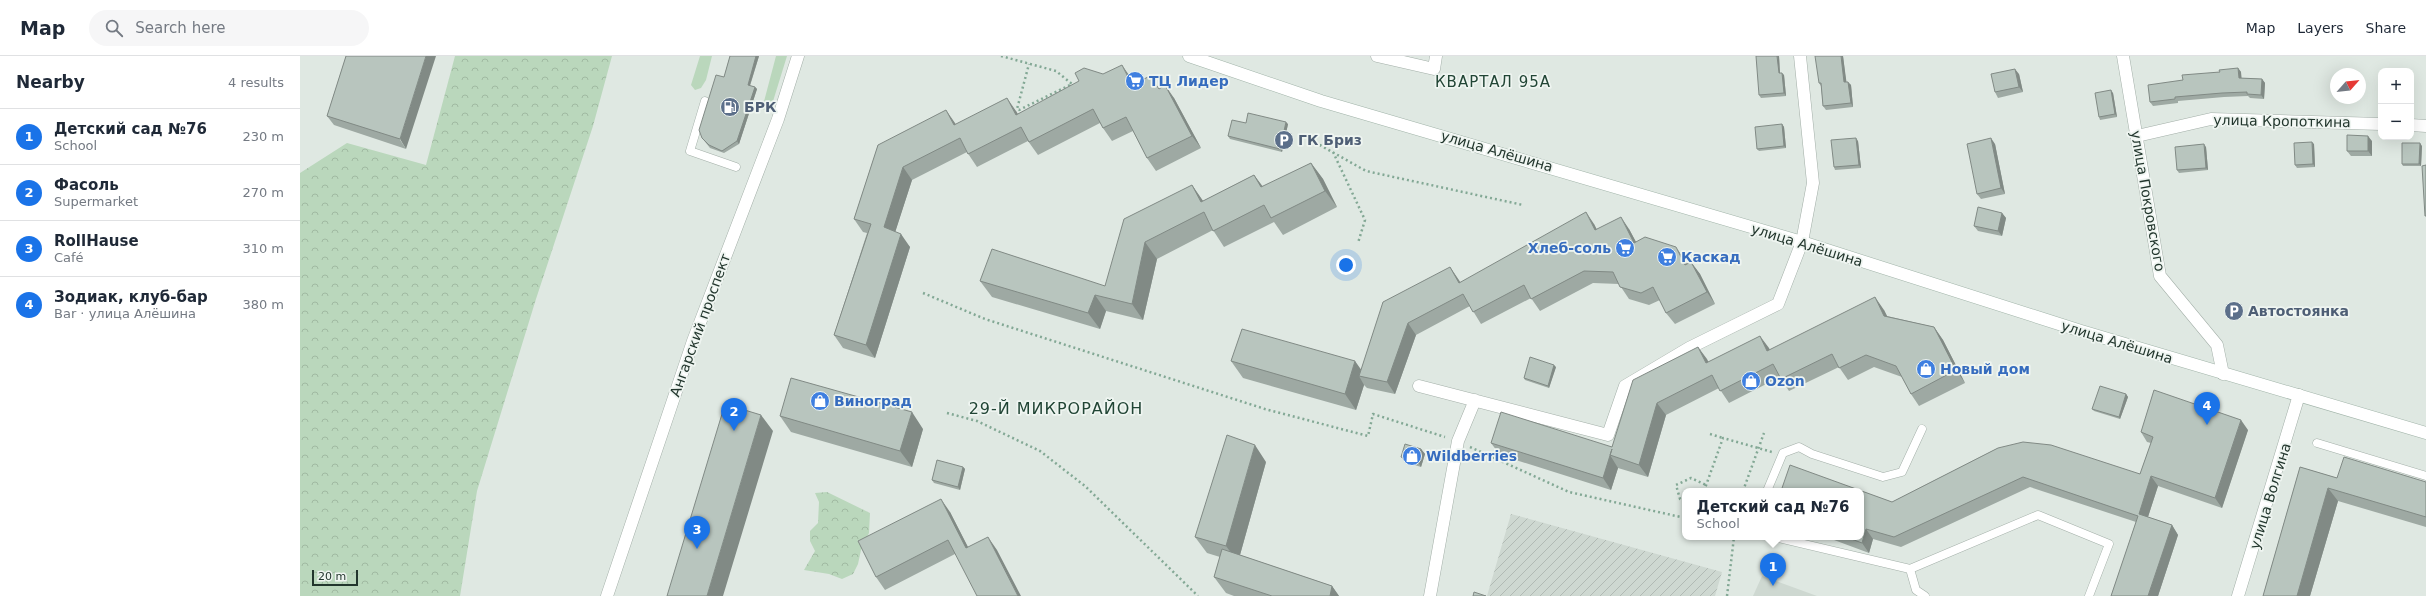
<!DOCTYPE html>
<html lang="en">
<head>
<meta charset="utf-8">
<style>
	body { margin:0; font-family:"DejaVu Sans",sans-serif; background:#f6f6f7; color:#1f2937 }
	.controls { position:absolute; right:12px; top:12px; display:grid; overflow:hidden; border-radius:8px; box-shadow:0 4px 16px #0002 }
	.controls button { width:36px; height:36px; display:grid; place-items:center; padding:0; border:0; border-bottom:1px solid #e0e1e3; background:#fff; color:#1f2937; font:20px sans-serif }
	.compass { position:absolute; left:2030px; top:12px; width:36px; height:36px; border-radius:50%; background:#fff; box-shadow:0 4px 16px #0002; rotate:63deg }
	.scale { position:absolute; left:12px; bottom:10px; width:46px; box-sizing:border-box; padding-left:4px; border:2px solid #22362d; border-top:0; font-size:11px; line-height:14px; white-space:nowrap; color:#22362d; -webkit-text-stroke:3px #eff5f1; paint-order:stroke }
	.you { position:absolute; left:1046px; top:209px; width:14px; height:14px; margin:-10px; border:3px solid #fff; border-radius:50%; background:#1a73e8; box-shadow:0 0 0 6px #1a73e833 }
	.badge { display:grid; place-items:center; width:26px; height:26px; border-radius:50%; background:#1a73e8; color:#fff; font-size:13px; font-weight:700 }
	.pin { position:absolute; translate:-50% -33px; filter:drop-shadow(0 1px 2px #0008) }
	.pin::after { content:''; position:absolute; top:21px; width:14px; height:12px; background:inherit; clip-path:polygon(0 0,100% 0,50% 100%) }
	.popup { position:absolute; left:1382px; top:432px; width:182px; height:52px; box-sizing:border-box; display:grid; place-content:center; border-radius:8px; background:#fff; filter:drop-shadow(0 1px 3px #0005); font-size:13px; white-space:nowrap; color:#747a83 }
	.popup b { font-size:15px; color:#1f2937 }
	.popup::after { content:''; position:absolute; left:50%; top:100%; margin-left:-8px; border:8px solid transparent; border-top-color:#fff }
	.list { margin:0; padding:0; list-style:none }
	h2 { display:flex; justify-content:space-between; align-items:center; height:52px; margin:0; padding:0 16px; font-size:17px }
	h2 small { font-size:13px; font-weight:400; color:#747a83 }
	.list li { display:grid; grid-template-columns:26px 1fr auto; gap:12px; align-items:center; box-sizing:border-box; height:56px; padding:0 16px; border-top:1px solid #e0e1e3 }
	.list b { display:block; font-size:15px; white-space:nowrap }
	.list p { margin:0; font-size:13px; white-space:nowrap; color:#747a83 }
	.list em { font-size:13px; font-style:normal; color:#747a83 }
	.icon { flex:none; width:22px; height:22px; fill:none; stroke:currentColor; stroke-width:2; stroke-linecap:round; stroke-linejoin:round }
	.map { position:relative; flex:none; width:2126px; height:540px; overflow:hidden }
	header { display:flex; align-items:center; gap:24px; box-sizing:border-box; height:56px; padding:0 20px; background:#fff; border-bottom:1px solid #e0e1e3 }
	header strong { font-size:19px }
	nav { display:flex; gap:22px; margin-inline-start:auto; font-size:14px }
	.search { width:280px; height:36px; background:#f6f6f7; display:flex; align-items:center; gap:10px; box-sizing:border-box; padding:0 14px; border-radius:22px; color:#747a83; font-size:15px }
	main { display:flex }
	aside { flex:1; background:#fff }
	.map>svg:first-child { display:block }
	.built { fill:#ced8d1 }
	.industrial { fill:url(#industrial-furrows) }
	.green { fill:#bad7bc }
	.forest { fill:url(#forest-crowns) }
	.lines { fill:none; stroke-linecap:round; stroke-linejoin:round }
	.lane-casing { stroke:#a3afa8; stroke-width:9 }
	.street-casing { stroke:#a3afa8; stroke-width:13 }
	.secondary-casing { stroke:#a0b3a8; stroke-width:13 }
	.path { stroke:#83a895; stroke-width:2.5; stroke-dasharray:2 3; stroke-linecap:butt }
	.lane { stroke:#fff; stroke-width:8 }
	.street { stroke:#fff; stroke-width:12 }
	.secondary { stroke:#fff; stroke-width:12 }
	.wall { fill:#9ea9a3 }
	.shaded-wall { fill:#818a85 }
	.building { fill:#b8c5be; stroke:#818a85 }
	.labels { text-anchor:middle; dominant-baseline:central; stroke-width:3.5; stroke-linejoin:round; paint-order:stroke }
	.shop-label { font-size:14px; font-weight:bold; fill:#366cbe; stroke:#eff5f1; text-anchor:start }
	.service-label { font-size:14px; font-weight:bold; fill:#4e5e75; stroke:#eff5f1; text-anchor:start }
	.street-label { font-size:14px; fill:#22362d; stroke:#eff5f1 }
	.neighbourhood-label { font-size:15px; letter-spacing:1px; fill:#214535; stroke:#eff5f1 }
	.quarter-label { font-size:16px; letter-spacing:1px; fill:#214535; stroke:#eff5f1 }
</style>
</head>
<body>
<header>
<strong>Map</strong>
<div class="search"><svg class="icon" aria-label="search" viewBox="0 0 24 24"><circle cx="10" cy="10" r="6"/><path d="M15 15l6 6"/></svg>Search here</div>
<nav><a>Map</a><a>Layers</a><a>Share</a></nav>
</header>
<main>
<aside>
<h2>Nearby<small>4 results</small></h2>
<ul class="list">
<li><span class="badge">1</span><div><b>Детский сад №76</b><p>School</p></div><em>230 m</em></li>
<li><span class="badge">2</span><div><b>Фасоль</b><p>Supermarket</p></div><em>270 m</em></li>
<li><span class="badge">3</span><div><b>RollHause</b><p>Café</p></div><em>310 m</em></li>
<li><span class="badge">4</span><div><b>Зодиак, клуб-бар</b><p>Bar · улица Алёшина</p></div><em>380 m</em></li>
</ul>
</aside>
<div class="map">
<svg width="2126" height="540" viewBox="0 0 2126 540">
	<defs>
		<pattern id="industrial-furrows" width="10" height="10" patternUnits="userSpaceOnUse"><rect width="10" height="10" fill="#ced8d1"/><path d="M-1 1l2-2M0 10L10 0M9 11l2-2" fill="none" stroke="#b1bab4"/></pattern>
		<pattern id="forest-crowns" width="20" height="18" patternUnits="userSpaceOnUse"><rect width="20" height="18" fill="#bad7bc"/><path d="M2 6a3 3 0 1 1 6 0M12 15a3 3 0 1 1 6 0" fill="none" stroke="#a0b9a2"/></pattern>
	</defs>
	<rect width="100%" height="100%" fill="#dfe8e2"/>
	<path class="built" d="M1462,520L1517,540H1453Z"/>
	<path class="industrial" d="M1211,458L1422,516L1415,540H1187Z"/>
	<path class="green" d="M400,0H412L406,24L401,32L395,34L391,29Z
		M476,0H487L470,55L462,53Z"/>
	<path class="forest" d="M155,0H312L293,70L236,243L177,435L160,540H0V117L47,87L126,109Z
		M527,436L570,457L569,477L561,494L558,508L553,518L542,523L529,518L504,514L515,495L510,485V475L518,467L519,446L515,437Z"/>
	<g class="lines">
		<defs>
			<path id="lane" d="M405,45L390,95L436,111
				M2017,387L2126,420
				M1467,435L1483,397L1499,391L1512,398L1583,421L1602,416L1622,373
				M1478,482L1610,513L1738,459L1809,488L1789,540
				M1610,513L1616,534L1625,540"/>
			<path id="street" d="M1077,0L1134,13L1136,0
				M1823,0L1860,220L1917,289L1923,318
				M2111,69L2126,70
				M1837,80L1911,63L2081,68
				M1119,330L1308,379L1325,330L1389,292L1478,248L1502,186L1513,127L1500,0
				M307,540L393,285L478,63L498,0
				M1130,540L1158,385L1175,344
				M1938,540L1999,339"/>
			<path id="secondary" d="M889,0L1021,45L1502,186L1781,275L2126,377"/>
		</defs>
		<use href="#lane" class="lane-casing"/>
		<use href="#street" class="street-casing"/>
		<use href="#secondary" class="secondary-casing"/>
		<path class="path" d="M701,0L756,15L772,28L719,54L717,53L729,8
			M1011,84L1066,115L1223,149
			M1033,96L1065,164L1058,187
			M623,237L685,263L965,353L1068,380L1073,358L1145,381
			M647,357L677,365L740,395L785,430L898,540
			M1410,378L1423,382
			M1170,391L1269,436L1385,462
			M1404,435L1423,382L1472,396
			M1443,435L1464,377
			M1385,445L1380,443L1376,429L1391,422L1406,429
			M1427,540L1434,481"/>
		<use href="#lane" class="lane"/>
		<use href="#street" class="street"/>
		<use href="#secondary" class="secondary"/>
	</g>
	<path class="wall" d="M46,0L106,93L34,69L27,60Z
		M430,0H459L450,30L455,31L457,33L439,88L424,97L410,92L402,82L424,21Z
		M1479,0L1480,17L1484,19L1486,40L1461,42L1459,39Z
		M1543,0L1546,26H1548L1551,29L1553,51L1526,54L1523,50L1521,30L1519,27Z
		M1938,12L1941,16V22L1962,23L1965,27L1964,43L1950,42L1948,40L1924,41L1878,45V47L1853,50L1850,46L1883,24Z
		M803,18L831,22L834,28L850,20L859,33L874,42L901,92L856,115L847,102L833,75L812,85L803,72L800,67L738,99L728,85L677,111L667,96L612,124L595,176L610,191L575,302L543,292L534,279L567,177L563,176L554,163L578,89L716,55L718,58Z
		M1719,18L1723,36L1698,42L1695,36Z
		M1813,37L1817,61L1800,64L1799,61Z
		M946,67L988,68L982,96L930,83L928,80Z
		M1482,68L1484,71L1486,92L1459,95L1457,93Z
		M1558,85L1561,112L1535,114L1534,111Z
		M2072,85V100H2051L2047,95Z
		M1695,88L1705,138L1681,143L1677,138Z
		M2014,88L2015,111L1997,112L1995,109Z
		M2122,90L2121,110H2103L2102,108Z
		M1906,91L1908,114L1879,117L1877,114Z
		M1011,107L1023,123L1037,151L983,179L974,166L924,191L913,174L857,203L843,264L806,255L800,273L692,241L680,225L805,230L892,129L903,145L954,119L963,131Z
		M1702,157L1706,162L1702,180L1678,175L1674,170Z
		M1294,168L1297,174L1329,173L1336,186L1384,203L1387,208L1391,206L1400,218L1415,248L1375,268L1366,257L1360,244L1349,249L1329,243L1319,228L1293,227L1240,255L1231,242L1181,268L1170,250L1116,279L1095,338L1067,332L1064,329L1056,354L943,322L931,305L1061,313L1150,211L1161,227Z
		M1584,254L1587,260L1634,271L1643,284L1665,327L1619,350L1611,338L1602,321L1574,311L1548,324L1539,311L1489,335L1480,321L1429,347L1419,332L1366,359L1348,421L1318,412L1311,434L1200,399L1191,387L1312,391L1398,291L1408,306L1469,292V294Z
		M1256,311L1249,332L1225,324L1224,322Z
		M1826,338L1828,341L1820,363L1794,355L1792,353Z
		M480,360L623,373L612,411L491,376Z
		M1948,374L1922,452L1858,430L1848,461L1872,469L1878,479L1858,540H1811L1836,466L1730,431L1601,491L1573,483L1569,497L1526,481H1561V435L1592,446L1698,392L1840,418L1851,387L1847,386L1841,376Z
		M1121,393L1125,398L1121,411L1105,406L1101,401Z
		M966,406L940,499L1032,530L1039,540H934L926,537L914,521L920,501L907,497L895,481Z
		M663,411L665,413L660,434L634,427L632,424Z
		M2000,411L2037,422L2126,426V471L2038,445L2010,540H1963Z
		M650,456L668,491L697,494L655,498L585,534L576,521Z"/>
	<path class="shaded-wall" d="M126,0H136L106,93L100,83Z
		M456,0H459L449,32L448,29Z
		M1477,0H1479L1480,19L1479,17Z
		M1541,0H1543L1547,30L1544,26Z
		M822,9L831,22L841,42L832,29Z
		M1938,12L1941,16L1942,26L1939,22Z
		M1715,13L1719,18L1723,36L1719,31Z
		M1482,17L1484,19L1486,40L1484,37Z
		M1962,23L1965,27L1964,43L1961,39Z
		M1548,26L1551,29L1553,51L1551,47Z
		M865,29L874,42L901,92L892,80Z
		M455,31L457,33L439,88L437,85Z
		M1811,34L1813,37L1817,61L1815,58Z
		M707,42L716,55L725,72L716,59Z
		M646,54L655,67L663,81L654,69Z
		M986,66L988,68L982,96L980,93Z
		M1482,68L1484,71L1486,92L1484,90Z
		M2068,80L2072,85V100L2068,95Z
		M1556,82L1558,85L1561,112L1559,109Z
		M1691,82L1695,88L1705,138L1701,132Z
		M2012,86L2014,88L2015,111L2013,108Z
		M2120,87L2122,90L2121,110L2119,108Z
		M1904,88L1906,91L1908,114L1906,112Z
		M1011,107L1023,123L1037,151L1025,135Z
		M603,111L612,124L593,183L584,171Z
		M954,119L966,135L961,131Z
		M892,129L903,145L901,146Z
		M1286,156L1294,168L1303,186L1295,174Z
		M1702,157L1706,162L1702,180L1698,175Z
		M1321,161L1329,173L1343,199L1334,187Z
		M601,178L610,191L575,302L566,289Z
		M845,186L857,203L843,264L832,248Z
		M1376,191L1384,203L1394,221L1385,209Z
		M1391,206L1400,218L1415,248L1407,236Z
		M1150,211L1158,223L1168,239L1159,227Z
		M795,239L806,255L800,273L788,257Z
		M1575,241L1584,254L1593,272L1584,260Z
		M1108,267L1116,279L1095,338L1087,326Z
		M1634,271L1643,284L1665,327L1656,314Z
		M1460,280L1469,292L1476,307L1467,295Z
		M1398,291L1407,303L1415,319L1406,307Z
		M1055,305L1067,322L1059,320L1064,329L1056,354L1045,338Z
		M1254,309L1256,311L1249,332L1248,330Z
		M1826,338L1828,341L1820,363L1819,361Z
		M1357,347L1366,359L1348,421L1339,409Z
		M612,356L623,373L612,411L600,395Z
		M461,359L473,375L423,540H407Z
		M1941,364L1948,374L1922,452L1915,442Z
		M955,389L966,406L938,506L926,490Z
		M1121,393L1125,398L1121,411L1118,406Z
		M1310,399L1318,412L1311,434L1303,422Z
		M663,411L665,413L660,434L658,431Z
		M1851,420L1858,430L1846,467L1839,458Z
		M2028,432L2038,445L2010,540H1997Z
		M641,443L650,456L675,505L666,492Z
		M1872,469L1878,479L1858,540H1848Z
		M1566,473L1573,483L1569,497L1562,487Z
		M688,481L697,494L721,540H718Z
		M1032,530L1039,540H1030Z"/>
	<path class="building" d="M46,0H126L100,83L27,60Z
		M430,0H456L448,29L455,31L437,85L422,95L409,89L402,82L399,74L416,19L424,21Z
		M1456,0H1477L1479,17H1482L1484,37L1459,39Z
		M1515,0H1541L1544,26H1548L1551,47L1523,50L1521,27H1519Z
		M822,9L832,29L850,20L859,33L865,29L892,80L847,102L826,61L803,72L793,53L729,86L721,71L668,98L660,82L603,111L584,171L601,178L566,289L534,279L571,168L554,163L578,89L646,54L654,69L707,42L716,59L779,25L775,17L784,12L803,18Z
		M1938,12L1939,22L1962,23L1961,39L1947,38V36L1922,37L1875,41V43L1850,46L1848,29L1883,24L1882,19L1920,16L1919,14Z
		M1715,13L1719,31L1695,36L1691,18Z
		M2080,22H2081V43Z
		M1811,34L1815,58L1799,61L1795,37Z
		M948,57L986,66L980,93L928,80L932,64L946,67Z
		M1482,68L1484,90L1457,93L1455,71Z
		M2047,79L2068,80V95H2047Z
		M1556,82L1559,109L1534,111L1531,84Z
		M1691,82L1701,132L1677,138L1667,88Z
		M2012,86L2013,108L1995,109L1994,87Z
		M2102,87H2120L2119,108H2102Z
		M1904,88L1906,112L1877,114L1875,91Z
		M1011,107L1025,135L971,162L964,149L913,175L904,156L845,186L832,248L795,239L788,257L680,225L692,193L805,230L824,163L892,129L901,146L954,119L961,131Z
		M2126,109V160H2125L2122,110Z
		M1678,151L1702,157L1698,175L1674,170Z
		M1286,156L1295,174L1321,161L1334,187L1345,181L1376,191L1385,209L1391,206L1407,236L1366,257L1353,231L1341,237L1320,231L1313,216L1284,215L1231,243L1224,229L1173,256L1163,238L1108,267L1087,326L1059,320L1083,246L1150,211L1159,227Z
		M1575,241L1584,260L1634,271L1656,314L1611,338L1596,310L1566,299L1539,312L1532,298L1481,323L1473,308L1420,335L1412,319L1357,347L1339,409L1310,399L1312,393L1303,422L1191,387L1201,356L1312,391L1333,324L1398,291L1406,307L1460,280L1467,295Z
		M942,273L1055,305L1045,338L931,305Z
		M1230,301L1254,309L1248,330L1224,322Z
		M491,322L612,356L600,395L480,360Z
		M1800,330L1826,338L1819,361L1792,353Z
		M1854,334L1941,364L1915,442L1851,420L1839,458L1872,469L1848,540H1811L1838,460L1723,421L1594,481L1566,473L1562,487L1546,481H1561V435H1481L1490,409L1592,446L1698,392L1723,386L1751,389L1840,418L1853,381L1841,376Z
		M425,348L461,359L407,540H367Z
		M927,379L955,389L926,490L895,481Z
		M1105,388L1121,393L1118,406L1101,401Z
		M2044,401L2126,426V461L2028,432L1997,540H1963L2000,411L2037,422Z
		M637,404L663,411L658,431L632,424Z
		M641,443L666,492L688,481L718,540H677L648,484L576,521L558,485Z
		M922,493L1032,530L1030,540H972L914,521Z
		M1174,536L1186,540H1173Z"/>
	<defs>
		<symbol id="supermarket-disc" viewBox="-11 -11 22 22"><circle r="9.5" fill="#3f7fe0" stroke="#eff5f1"/><path d="M-6-5.5h2.5l.6 2H6L4.5 2H-2.5L-4.4-4H-6ZM-1.5 3.2a1.3 1.3 0 1 0 .1 0ZM3 3.2a1.3 1.3 0 1 0 .1 0Z" fill="#fff"/></symbol>
		<symbol id="fuel-disc" viewBox="-11 -11 22 22"><circle r="9.5" fill="#5c6f8a" stroke="#eff5f1"/><path d="M-5.5-6h7V0h2V4h1.3V-2.5L3-4.5l.8-.8L6-3V5H2.5V1h-1V6h-7ZM-4.2-4.7v3.2H.2V-4.7Z" fill="#fff"/></symbol>
		<symbol id="parking-disc" viewBox="-11 -11 22 22"><circle r="9.5" fill="#5c6f8a" stroke="#eff5f1"/><path d="M-3.5-5.5H1a3.5 3.5 0 0 1 0 7H-1V5.5H-3.5ZM-1-3.4V-.6H.8a1.4 1.4 0 0 0 0-2.8Z" fill="#fff"/></symbol>
		<symbol id="shop-disc" viewBox="-11 -11 22 22"><circle r="9.5" fill="#3f7fe0" stroke="#eff5f1"/><path d="M-5-2.5h2.3a2.7 3.5 0 0 1 5.4 0H5L5.5 6h-11ZM-1.5-2.5h3a1.5 2.3 0 0 0-3 0Z" fill="#fff"/></symbol>
	</defs>
	<g fill-rule="evenodd">
		<use href="#supermarket-disc" x="824" y="14" width="22" height="22"/>
		<use href="#fuel-disc" x="419" y="40" width="22" height="22"/>
		<use href="#parking-disc" x="973" y="73" width="22" height="22"/>
		<use href="#supermarket-disc" x="1314" y="181" width="22" height="22"/>
		<use href="#supermarket-disc" x="1356" y="190" width="22" height="22"/>
		<use href="#parking-disc" x="1923" y="244" width="22" height="22"/>
		<use href="#shop-disc" x="1615" y="302" width="22" height="22"/>
		<use href="#shop-disc" x="1440" y="314" width="22" height="22"/>
		<use href="#shop-disc" x="509" y="334" width="22" height="22"/>
		<use href="#shop-disc" x="1101" y="389" width="22" height="22"/>
	</g>
	<g class="labels">
		<g class="shop-label">
			<text x="849" y="25">ТЦ Лидер</text>
			<text x="1311" y="192" text-anchor="end">Хлеб-соль</text>
			<text x="1381" y="201">Каскад</text>
			<text x="1640" y="313">Новый дом</text>
			<text x="1465" y="325">Ozon</text>
			<text x="534" y="345">Виноград</text>
			<text x="1126" y="400">Wildberries</text>
		</g>
		<g class="service-label">
			<text x="444" y="51">БРК</text>
			<text x="998" y="84">ГК Бриз</text>
			<text x="1948" y="255">Автостоянка</text>
		</g>
		<g class="street-label">
			<text transform="translate(1982 65) rotate(1)">улица Кропоткина</text>
			<text transform="translate(1197 95) rotate(16)">улица Алёшина</text>
			<text transform="translate(1848 145) rotate(80)">улица Покровского</text>
			<text transform="translate(1507 189) rotate(17)">улица Алёшина</text>
			<text transform="translate(400 269) rotate(-70)">Ангарский проспект</text>
			<text transform="translate(1817 286) rotate(17)">улица Алёшина</text>
			<text transform="translate(1970 440) rotate(-73)">улица Волгина</text>
		</g>
		<g class="neighbourhood-label">
			<text x="1193" y="26">КВАРТАЛ 95А</text>
		</g>
		<g class="quarter-label">
			<text x="756" y="352">29-Й МИКРОРАЙОН</text>
		</g>
	</g>
</svg>
<div class="controls">
<button>+</button>
<button>−</button>
</div>
<svg class="compass" viewBox="-18 -18 36 36"><path d="M0-13l5 13h-10z" fill="#e53935"/><path d="M0 13l5-13h-10z" fill="#747a83"/></svg>
<div class="scale">20 m</div>
<div class="you"></div>
<div class="pin badge" style="left:1473px;top:530px">1</div>
<div class="popup"><b>Детский сад №76</b>School</div>
<div class="pin badge" style="left:434px;top:375px">2</div>
<div class="pin badge" style="left:397px;top:493px">3</div>
<div class="pin badge" style="left:1907px;top:369px">4</div>
</div>
</main>
</body>
</html>
